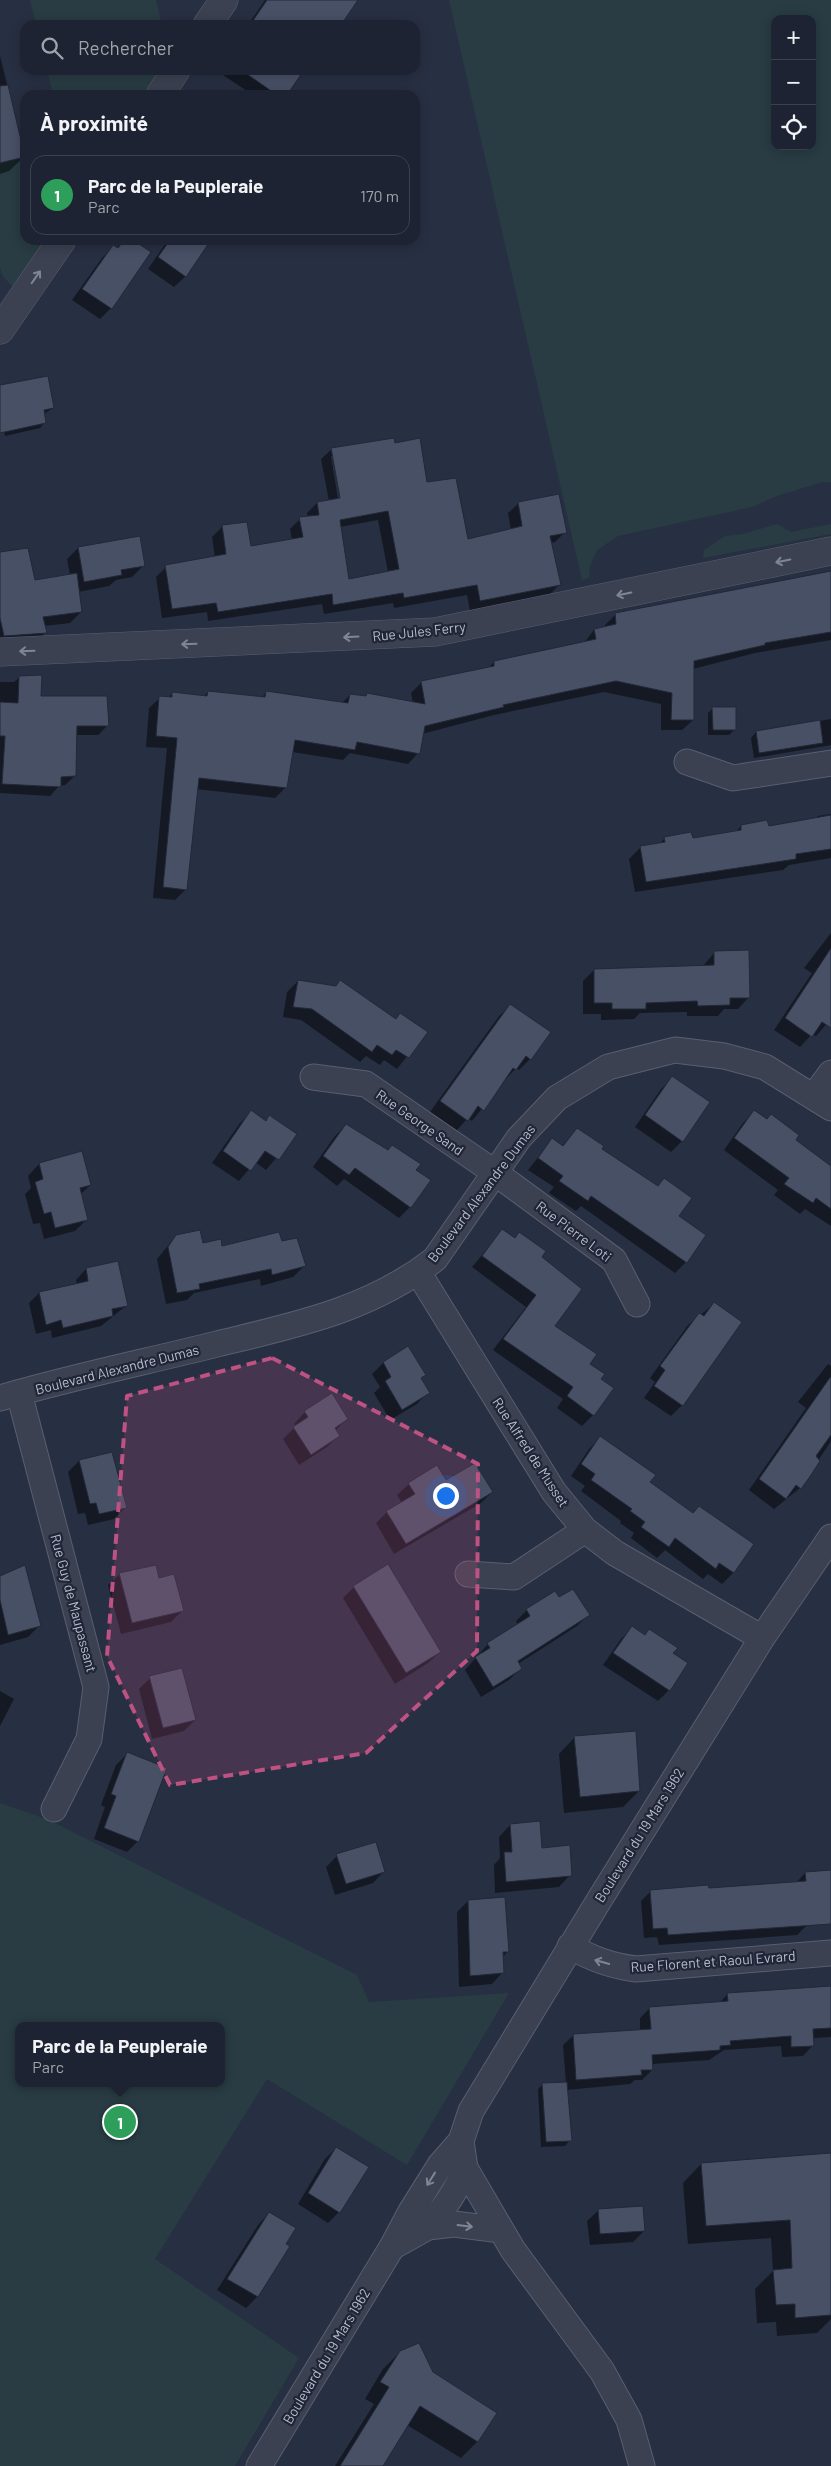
<!DOCTYPE html>
<html lang="fr">
<head>
<meta charset="utf-8">
<style>
	body { margin:0; font-family:Barlow,sans-serif; background:#2a2f3e; color:#f1f3f6 }
	.controls { position:absolute; right:15px; top:15px; display:grid; overflow:hidden; border-radius:10px; box-shadow:0 2px 12px #0003 }
	.controls button { width:45px; height:45px; display:grid; place-items:center; padding:0; border:0; border-bottom:1px solid #3b404d; background:#1d2332; color:#f1f3f6; font:25px sans-serif }
	.you { position:absolute; left:445px; top:1495px; width:18px; height:18px; margin:-12px; border:4px solid #fff; border-radius:50%; background:#1a73e8; box-shadow:0 0 0 8px #1a73e833 }
	.badge { display:grid; place-items:center; width:32px; height:32px; border-radius:50%; background:#91acf7; color:#fff; font-size:16px; font-weight:700 }
	.pin { position:absolute; translate:-50% -50%; border:2px solid #fff; box-shadow:0 1px 5px #0006 }
	.popup { position:absolute; left:15px; top:2022px; width:210px; height:65px; box-sizing:border-box; display:grid; place-content:center; border-radius:10px; background:#1d2332; filter:drop-shadow(0 1px 4px #0005); font-size:16px; white-space:nowrap; color:#a0a4ac }
	.popup b { font-size:19px; color:#f1f3f6 }
	.popup::after { content:''; position:absolute; left:50%; top:100%; margin-left:-10px; border:10px solid transparent; border-top-color:#1d2332 }
	.list { margin:0; padding:0; list-style:none }
	h2 { display:flex; justify-content:space-between; align-items:center; height:65px; margin:0; padding:0 20px; font-size:21px }
	h2 small { font-size:16px; font-weight:400; color:#a0a4ac }
	.list li { display:grid; grid-template-columns:32px 1fr auto; gap:15px; align-items:center; box-sizing:border-box; height:80px; margin:0 10px 10px; padding:0 10px; border:1px solid #3b404d; border-radius:15px }
	.list b { display:block; font-size:19px; white-space:nowrap }
	.list p { margin:0; font-size:16px; white-space:nowrap; color:#a0a4ac }
	.list em { font-size:16px; font-style:normal; color:#a0a4ac }
	.icon { flex:none; width:28px; height:28px; fill:none; stroke:currentColor; stroke-width:2; stroke-linecap:round; stroke-linejoin:round }
	.map { position:relative; flex:none; width:831px; height:2466px; overflow:hidden }
	.search { position:absolute; background:#1d2332; box-shadow:0 2px 12px #0003; left:20px; top:20px; width:400px; height:55px; display:flex; align-items:center; gap:12px; box-sizing:border-box; padding:0 18px; border-radius:15px; color:#a0a4ac; font-size:19px }
	.panel { position:absolute; background:#1d2332; box-shadow:0 2px 12px #0003; left:20px; top:90px; width:400px; height:155px; border-radius:15px }
	.map>svg:first-child { display:block }
	.green { fill:#293c43; fill-rule:evenodd }
	.shadow { fill:#0007; fill-rule:evenodd }
	.building { fill:#485066; stroke:#222839; fill-rule:evenodd }
	.lines { fill:none; stroke-linecap:round; stroke-linejoin:round }
	.minor-casing { stroke:#595f6f; stroke-width:27 }
	.tertiary-casing { stroke:#595f6f; stroke-width:29 }
	.minor { stroke:#3b4151; stroke-width:25 }
	.tertiary { stroke:#3b4151; stroke-width:28 }
	.oneway { stroke:#808594 }
	.marked { fill:#be5282; fill-opacity:0.2; stroke:#be5282; stroke-width:4; stroke-dasharray:10 6; stroke-linejoin:round }
	.labels { text-anchor:middle; dominant-baseline:central; stroke-width:4.5; stroke-linejoin:round; paint-order:stroke }
	.street-label { font-size:14px; fill:#b8bdcb; stroke:#202637 }
</style>
</head>
<body>
<div class="map">
<svg width="831" height="2466" viewBox="0 0 831 2466">
	<rect width="100%" height="100%" fill="#272f42"/>
	<path class="green" d="M30,0H156L162,25H36Z
		M449,0H831V482H822L777,496L752,507L618,536L597,550L590,566L589,578L582,580ZM775,19H812V146H775Z
		M47,70H162L145,95H53Z
		M25,157V240H49L16,291L2,275L0,267V163Z
		M777,524L791,532L831,524V534L703,558L704,550L725,536L743,534Z
		M0,1803L49,1820L357,1975L369,2002L509,1993L407,2165L267,2079L155,2259L299,2358L235,2466H0ZM19,2026H221V2083H19Z"/>
	<path class="shadow" d="M265,0H356L337,25H248Z
		M0,56L25,156L9,171L0,174Z
		M303,70L287,95H244L247,91L217,71Z
		M124,240H131L111,308L100,319L72,300L102,258L113,247L116,249Z
		M168,240H210L186,276L174,287L148,269Z
		M0,389L53,408L44,414L45,422L40,428L5,436L0,407Z
		M394,444L426,483L467,540L511,530L508,513L519,503L565,532L555,542L551,543L559,585L549,595L470,611L467,595L394,608L393,603L324,614L322,604L208,621L207,612L162,618L156,577L166,567L215,558L212,537L222,527L250,547L292,540L290,529L300,519L308,518L307,513L317,503L329,501L321,459L332,449ZM331,456H334L342,504L339,505ZM378,520L388,572L348,580L340,527Z
		M139,538L144,565L132,577L116,580L109,586L78,592L81,612L70,623L44,626L45,633L35,643L0,646V554L34,581L70,576L67,559L78,548Z
		M831,572V640L755,653L693,669V720L682,730H661V704L604,692L494,715L422,734L418,753L408,764L350,753L343,760L292,752L286,787L275,798L196,789L186,889L175,900L153,898L167,748L146,747L149,708L160,698H168L173,693L204,696L208,692L261,698L267,692L342,703L350,695L364,697L367,694L413,703L411,693L422,682L487,669L494,662L584,643L594,630L605,628V625L615,615Z
		M20,677L40,697L108,725L98,735H75V776L65,785L59,786L50,796L0,793V682H14Z
		M713,708L735,729L729,735H708V713Z
		M831,719V745L754,758L751,738L756,732Z
		M831,814V858L789,865L783,870L635,892L629,859L641,847L658,845L665,838L692,840L735,833L741,826L768,828L815,819L818,816Z
		M831,933V1019L816,1036L812,1034L800,1047L774,1030L812,973L804,968Z
		M714,953L749,997L738,1009H724L718,1016H687V1012L640,1013L634,1019L601,1020V1014H583V981L594,970L703,966Z
		M298,981L395,1020L400,1014L426,1032L397,1069L384,1060L380,1065L366,1056L360,1062L301,1020L283,1017L287,992Z
		M511,1005L530,1059L519,1070L516,1068L504,1081L472,1121L468,1118L456,1131L430,1112L499,1016Z
		M672,1078L682,1141L671,1152L635,1127L661,1089Z
		M252,1112L265,1122L270,1117L296,1134L266,1170L255,1162L239,1181L212,1163L240,1123Z
		M754,1112L831,1167V1226L805,1209L800,1214L774,1195L778,1190L724,1150L743,1123Z
		M346,1125L415,1171L410,1207L399,1218L344,1179L337,1186L313,1167L335,1136Z
		M577,1129L601,1149L657,1187L664,1180L677,1217L686,1262L675,1273L581,1206L576,1211L549,1193L554,1187L528,1170L552,1140L561,1147Z
		M39,1164L90,1185L80,1195L86,1220L75,1231L44,1239L40,1223L33,1224L25,1194L31,1188L28,1176Z
		M502,1231L514,1239L519,1234L540,1257L553,1327L588,1364L599,1379L593,1415L582,1426L557,1408L563,1399L493,1350L526,1307L472,1267Z
		M176,1236L202,1244L221,1247L281,1243L304,1266L293,1277L261,1286L260,1279L194,1293L187,1300L166,1304L157,1259Z
		M86,1269L127,1305L101,1326L52,1338L51,1330L36,1334L29,1303L39,1293L77,1284L76,1280Z
		M714,1304L682,1405L671,1416L644,1398L655,1382L650,1378L688,1325Z
		M383,1363L428,1392L417,1404L390,1420L374,1393L380,1387L372,1374Z
		M828,1364L831,1366V1441L800,1488L774,1509L749,1490L806,1408L798,1402Z
		M305,1412L346,1419L335,1431L338,1436L327,1447L299,1465L283,1439L296,1426L294,1424Z
		M600,1438L649,1483L692,1514L699,1507L753,1545L733,1573L722,1584L708,1574L703,1579L665,1550L657,1558L631,1538L634,1533L620,1523L621,1521L581,1491L585,1486L571,1476L589,1449Z
		M79,1461L125,1508L114,1519L88,1525L85,1513L78,1514L68,1472Z
		M446,1482L492,1492L481,1503L394,1554L376,1523L387,1512L402,1503L397,1495L409,1484Z
		M120,1574L158,1579L182,1611L171,1622L121,1634L108,1585Z
		M0,1577L39,1626L28,1637L0,1645Z
		M354,1587L440,1652L428,1663L395,1684L343,1598Z
		M559,1598L588,1615L577,1626L518,1664L521,1668L509,1680L481,1697L465,1670L488,1644L518,1625L516,1621L527,1610Z
		M632,1628L672,1654L669,1690L658,1701L603,1665L621,1639Z
		M150,1678L195,1720L184,1731L152,1739L139,1689Z
		M0,1691L14,1699L0,1726Z
		M575,1737L639,1791L623,1807L564,1813L559,1754Z
		M127,1754L138,1841L127,1852L94,1839L105,1807L101,1805L116,1765Z
		M510,1825L570,1875L559,1887L495,1893L494,1865L500,1858L499,1837Z
		M337,1856L384,1871L373,1883L335,1895L326,1867Z
		M831,1872V1920L807,1925L797,1935L659,1945L657,1937L644,1938L641,1901L651,1891L796,1883L805,1873Z
		M468,1901L508,1951L502,1958L503,1972L492,1984L459,1987L457,1912Z
		M831,1987V2037L813,2038V2045L803,2056L782,2057L781,2046L724,2050L709,2060L652,2064V2070L642,2080H635L630,2084L566,2090L570,2140L565,2146L541,2147L538,2089L543,2084L566,2083L563,2045L574,2035L640,2031V2018L650,2008L719,2003L728,1994Z
		M336,2148L339,2212L328,2223L298,2204L325,2159Z
		M831,2154V2319L817,2333L777,2336L776,2322L757,2323L755,2289L773,2271L771,2238L688,2244L683,2183L701,2164Z
		M599,2210L644,2231L633,2242L590,2245L587,2221Z
		M269,2213L285,2244L288,2247L257,2297L246,2308L217,2290L258,2225Z
		M400,2352L432,2373L477,2442L461,2458L407,2425L382,2466H335L374,2404L365,2399L383,2369Z"/>
	<path class="building" d="M267,0H358L341,25H250Z
		M241,70H304L287,95H277Z
		M8,85L25,157L0,163V86Z
		M124,240H133L151,252L112,309L82,289L113,245L118,248Z
		M170,240H211L186,277L158,257Z
		M48,376L54,408L44,410L46,423L0,433V385Z
		M394,438L395,443L420,438L427,482L456,478L468,539L522,526L518,502L559,494L567,533L550,536L561,585L480,601L477,585L404,598L403,593L333,605L332,594L218,612L216,603L172,609L165,565L226,554L222,525L247,522L251,546L303,537L299,517L319,515L317,502L340,498L331,448ZM388,511L399,569L349,579L340,520Z
		M140,536L145,566L121,570L122,575L84,582L78,547Z
		M28,548L35,580L77,573L82,612L43,617L47,633L4,636L0,618V552Z
		M831,571V632L765,643V645L694,661V720H671L672,693L616,681L503,705L504,707L425,726L420,754L357,742L355,750L295,740L287,788L199,778L187,890L163,887L177,738L156,736L159,696L172,697V692L207,696L208,691L265,697L266,691L348,703L350,694L366,696L367,693L425,704L421,681L494,666V661L596,639L594,629L616,624L615,613Z
		M42,675L41,696H107L109,726H77L76,776L61,777V787L2,784L5,736H0V702L18,703L19,676Z
		M712,707H736V730H713Z
		M820,720L823,743L759,753L756,731Z
		M831,815V849L796,854V859L646,882L640,846L665,842L664,837L691,832L693,838L741,830V825L767,820L769,826Z
		M831,948V1028L822,1022L812,1037L785,1018Z
		M749,950L750,998H730V1005L698,1006L697,1001L646,1003V1009H612V1003H594V969L714,965V951Z
		M298,980L336,986L340,980L396,1019L400,1013L428,1032L409,1058L396,1050L392,1055L377,1045L372,1052L312,1009L293,1007Z
		M510,1004L551,1032L531,1060L526,1056L516,1070L513,1068L484,1111L478,1106L468,1121L440,1101Z
		M672,1076L710,1102L683,1142L645,1115Z
		M251,1110L266,1121L269,1115L297,1134L279,1160L265,1151L251,1171L223,1151Z
		M754,1110L767,1119L771,1114L799,1135L796,1140L831,1166V1209L816,1198L813,1203L784,1184L789,1178L734,1138Z
		M346,1124L388,1150L392,1145L421,1164L416,1170L431,1180L411,1208L355,1168L349,1175L323,1156Z
		M577,1128L604,1146L602,1149L658,1186L664,1178L692,1198L679,1216L706,1235L687,1263L591,1196L588,1201L559,1181L563,1176L538,1158L552,1138L563,1146Z
		M82,1151L91,1185L80,1188L88,1220L55,1228L51,1212L44,1214L35,1182L43,1179L39,1163Z
		M502,1229L515,1238L519,1232L546,1251L542,1257L582,1289L555,1326L597,1354L590,1364L605,1374L601,1379L614,1388L594,1416L567,1396L573,1387L503,1339L536,1295L482,1256Z
		M200,1230L203,1243L221,1239L222,1246L279,1232L282,1241L297,1238L306,1266L272,1275L271,1269L199,1284L200,1289L177,1293L168,1247L176,1235Z
		M118,1261L128,1306L112,1309L113,1316L63,1328L61,1320L46,1325L39,1292L88,1281L86,1268Z
		M714,1302L742,1322L683,1406L654,1386L665,1370L660,1366L679,1340L699,1313L704,1316Z
		M408,1346L426,1375L421,1378L430,1393L402,1410L385,1381L391,1377L383,1362Z
		M831,1376V1435L816,1456L820,1461L811,1475L801,1489L796,1485L786,1499L759,1479Z
		M332,1393L348,1419L335,1428L340,1436L311,1455L293,1427L308,1417L304,1411Z
		M600,1436L656,1475L650,1482L693,1513L699,1506L754,1544L734,1573L719,1563L716,1569L675,1538L669,1547L641,1527L645,1522L630,1511L632,1509L591,1480L595,1474L581,1464Z
		M112,1452L127,1508L99,1514L96,1503L90,1504L79,1460Z
		M475,1463L493,1492L406,1544L386,1511L415,1494L408,1483L437,1465L446,1480Z
		M388,1564L441,1652L406,1673L353,1586Z
		M25,1565L41,1626L8,1635L0,1600V1576Z
		M156,1565L159,1578L174,1574L184,1611L132,1623L119,1573Z
		M573,1589L590,1615L518,1661L522,1669L493,1687L475,1657L490,1648L487,1643L530,1616L526,1609L555,1591L559,1597Z
		M632,1626L645,1635L649,1629L678,1648L673,1653L688,1663L670,1691L613,1653Z
		M182,1668L196,1720L163,1728L149,1676Z
		M636,1731L640,1791L580,1797L574,1736Z
		M127,1752L167,1768L139,1842L104,1828L116,1796L111,1794Z
		M540,1821L542,1848L570,1845L572,1876L506,1882L504,1852H512L510,1824Z
		M376,1842L385,1872L346,1884L336,1854Z
		M831,1870V1924L668,1935L667,1928L653,1929L650,1890L708,1885L709,1888L806,1881L805,1872Z
		M505,1897L509,1952H503L504,1973L470,1976L468,1900Z
		M831,1986V2028L813,2029L814,2046L791,2047V2036L730,2041L731,2045L720,2046V2050L652,2055L653,2070H641L642,2075L576,2080L573,2034L651,2029L649,2007L728,2001L727,1993Z
		M567,2082L572,2141L546,2142L542,2083Z
		M336,2147L369,2167L340,2213L308,2193Z
		M831,2153V2315L795,2318V2304L776,2305L773,2270L792,2268L790,2220L706,2226L701,2163Z
		M643,2206L645,2231L600,2234L598,2209Z
		M269,2212L296,2228L286,2244L290,2246L258,2297L227,2279Z
		M419,2343L433,2372L497,2413L478,2442L420,2406L383,2466H340L389,2387L380,2382L400,2351Z"/>
	<g class="lines">
		<defs>
			<path id="minor" d="M687,762L733,778L831,763
				M313,1077L366,1084L494,1172L614,1260L637,1304
				M814,1096L831,1073
				M418,1272L554,1492L585,1530L615,1553L762,1638
				M19,1393L96,1687L89,1739L54,1809
				M0,1398C72,1377 145,1362 217,1344C295,1325 370,1310 435,1259L519,1138L557,1098L608,1067L675,1050L724,1056L765,1067L831,1108
				M468,1574L514,1577L585,1530
				M570,1946C592,1959 611,1966 636,1969L831,1953
				M461,2141L465,2168L513,2250L602,2371L629,2420L642,2466
				M428,2227C444,2208 457,2191 465,2168
				M392,2247L428,2227L454,2224L501,2230
				M259,2466L392,2247L410,2213L440,2165L461,2141L471,2111L598,1902L762,1638L831,1537"/>
			<path id="tertiary" d="M207,25L224,0
				M160,95L176,70
				M0,330L62,240
				M0,652L435,632L831,551"/>
		</defs>
		<use href="#minor" class="minor-casing"/>
		<use href="#tertiary" class="tertiary-casing"/>
		<use href="#minor" class="minor"/>
		<use href="#tertiary" class="tertiary"/>
	</g>
	<defs><path id="oneway-shaft" d="M-6 0H5M1.5-3L5.5 0L1.5 3" fill="none" stroke-width="1.6" stroke-linecap="round" stroke-linejoin="round" transform="scale(1.25)"/></defs>
	<g class="oneway">
		<use href="#oneway-shaft" transform="translate(36 277) rotate(-55)"/>
		<use href="#oneway-shaft" transform="translate(783 561) rotate(168)"/>
		<use href="#oneway-shaft" transform="translate(624 594) rotate(168)"/>
		<use href="#oneway-shaft" transform="translate(351 637) rotate(177)"/>
		<use href="#oneway-shaft" transform="translate(189 644) rotate(178)"/>
		<use href="#oneway-shaft" transform="translate(27 651) rotate(178)"/>
		<use href="#oneway-shaft" transform="translate(602 1962) rotate(-164)"/>
		<use href="#oneway-shaft" transform="translate(431 2179) rotate(122)"/>
		<use href="#oneway-shaft" transform="translate(465 2226) rotate(7)"/>
	</g>
	<path class="marked" d="M272,1358L478,1464L477,1651L366,1753L170,1785L107,1656L127,1396Z"/>
	<g class="labels">
		<g class="street-label">
			<text transform="translate(419 631) rotate(-6)">Rue Jules Ferry</text>
			<text transform="translate(420 1122) rotate(35)">Rue George Sand</text>
			<text transform="translate(481 1193) rotate(-53)">Boulevard Alexandre Dumas</text>
			<text transform="translate(574 1231) rotate(37)">Rue Pierre Loti</text>
			<text transform="translate(117 1369) rotate(-14)">Boulevard Alexandre Dumas</text>
			<text transform="translate(531 1452) rotate(57)">Rue Alfred de Musset</text>
			<text transform="translate(74 1603) rotate(75)">Rue Guy de Maupassant</text>
			<text transform="translate(639 1835) rotate(-58)">Boulevard du 19 Mars 1962</text>
			<text transform="translate(713 1961) rotate(-4)">Rue Florent et Raoul Evrard</text>
			<text transform="translate(326 2356) rotate(-59)">Boulevard du 19 Mars 1962</text>
		</g>
	</g>
</svg>
<div class="controls">
<button>+</button>
<button>−</button>
<button><svg class="icon" aria-label="locate" viewBox="0 0 24 24"><circle cx="12" cy="12" r="6"/><path d="M12 2v4M12 18v4M2 12h4M18 12h4"/></svg></button>
</div>
<div class="you"></div>
<div class="pin badge" style="left:120px;top:2122px;background:#2e9e5b">1</div>
<div class="popup"><b>Parc de la Peupleraie</b>Parc</div>
<div class="search"><svg class="icon" aria-label="search" viewBox="0 0 24 24"><circle cx="10" cy="10" r="6"/><path d="M15 15l6 6"/></svg>Rechercher</div>
<section class="panel">
<h2>À proximité<small></small></h2>
<ul class="list">
<li><span class="badge" style="background:#2e9e5b">1</span><div><b>Parc de la Peupleraie</b><p>Parc</p></div><em>170 m</em></li>
</ul>
</section>
</div>
</body>
</html>
